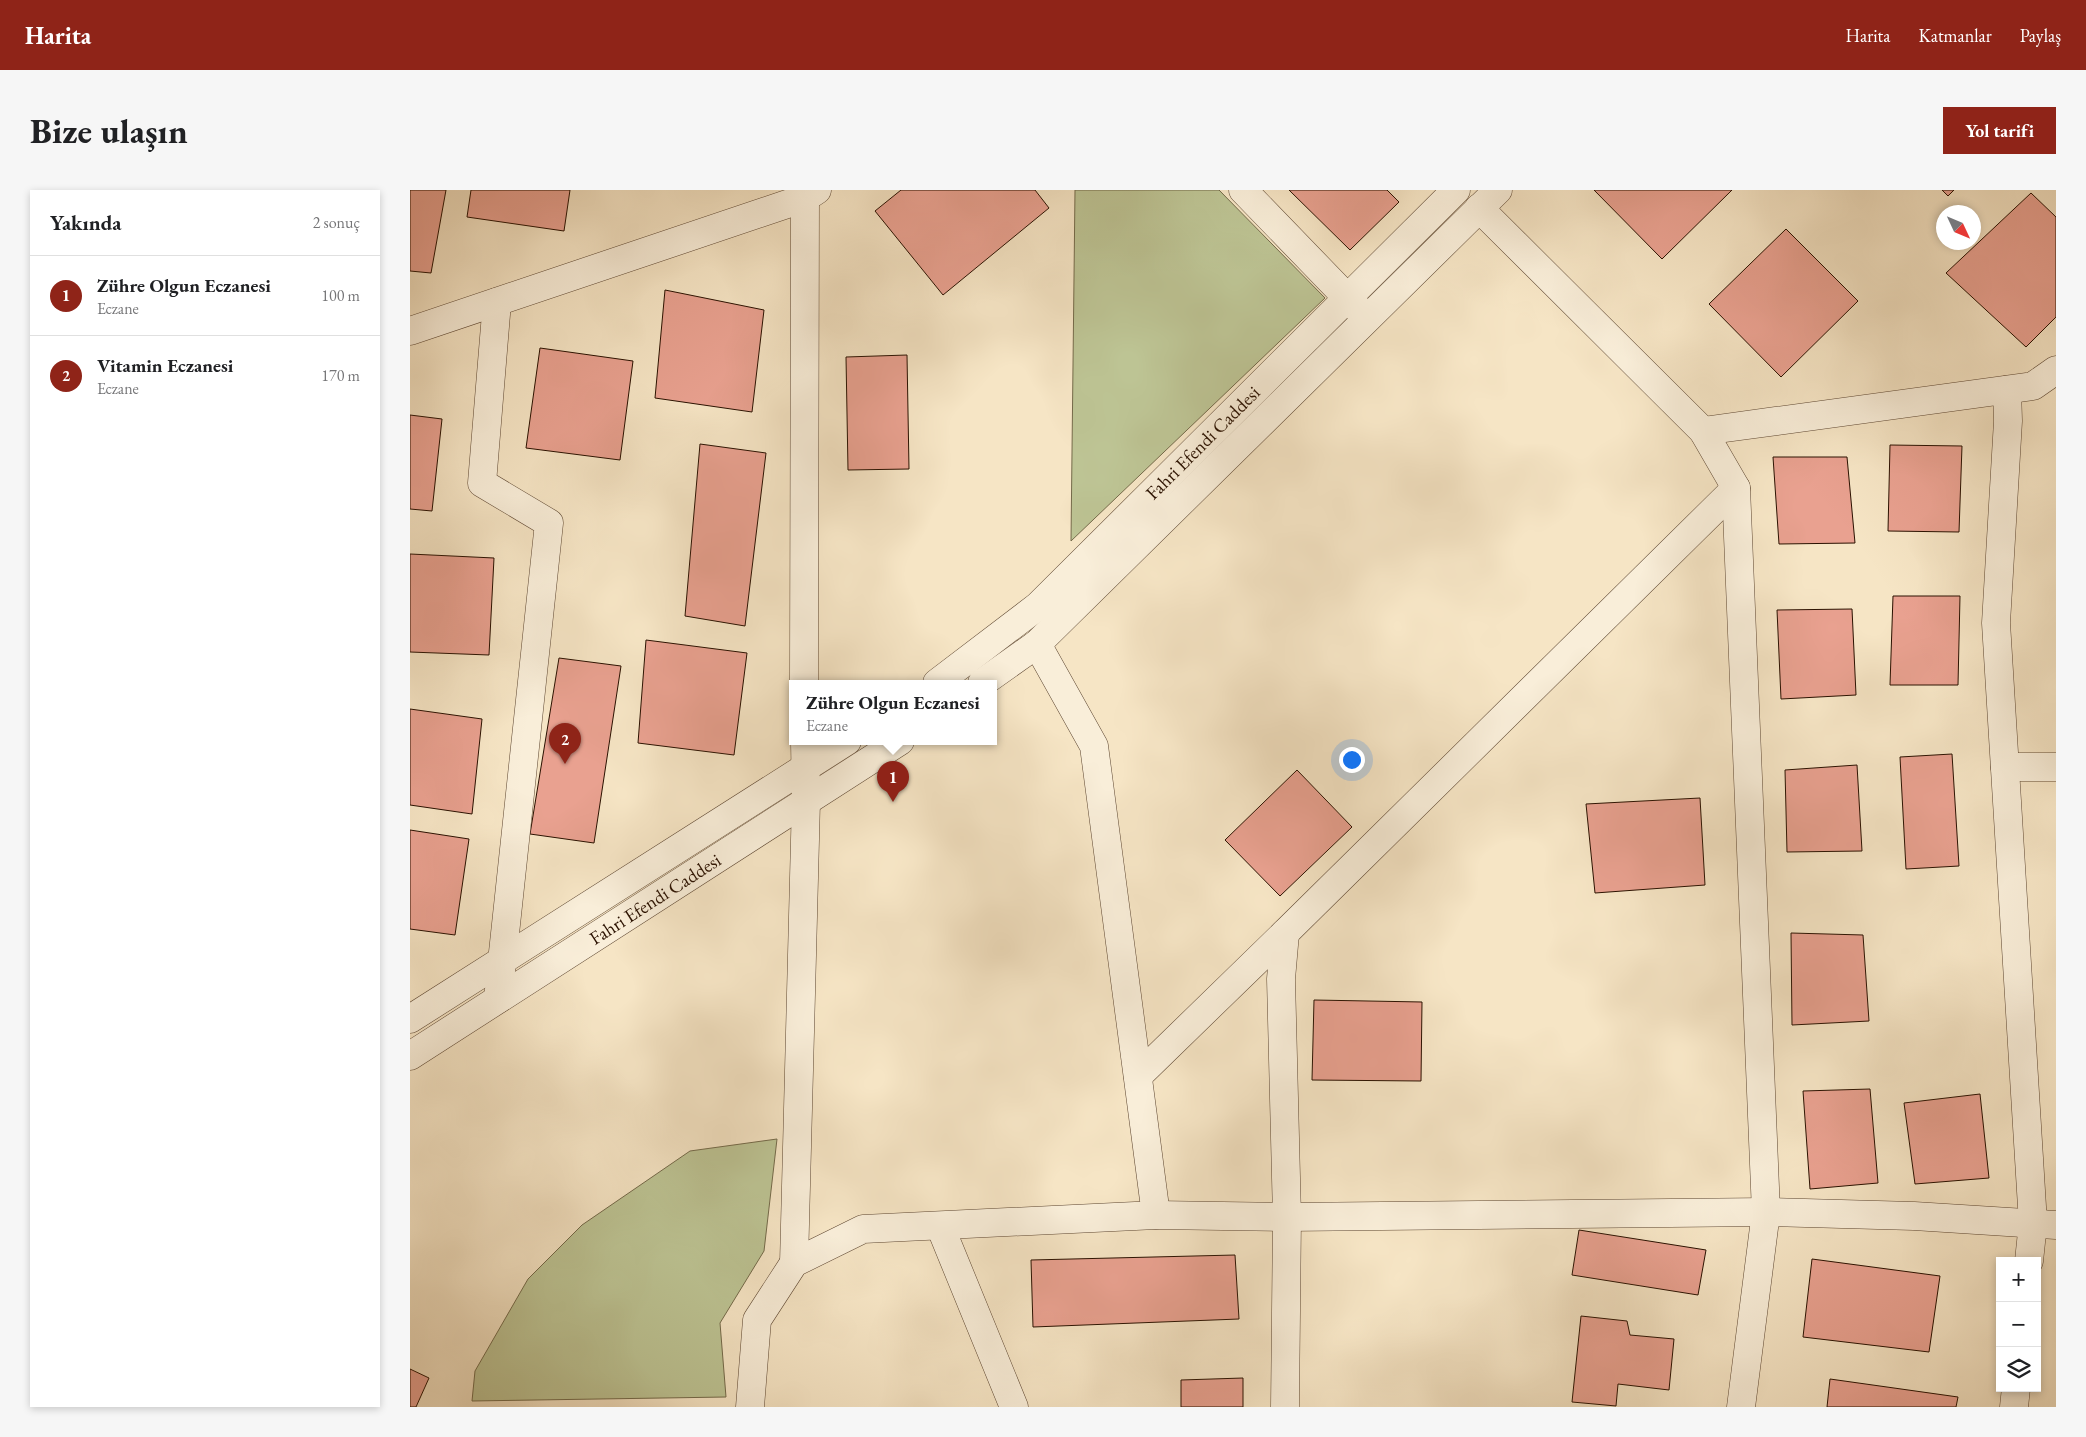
<!DOCTYPE html>
<html lang="tr">
<head>
<meta charset="utf-8">
<style>
	body { margin:0; font-family:"EB Garamond",serif; background:#f6f6f6; color:#202124 }
	.controls { position:absolute; right:15px; bottom:15px; display:grid; overflow:hidden; border-radius:0px; box-shadow:0 2px 8px #0003 }
	.controls button { width:45px; height:45px; display:grid; place-items:center; padding:0; border:0; border-bottom:1px solid #e0e0e0; background:#fff; color:#202124; font:25px sans-serif }
	.compass { position:absolute; left:1526px; top:15px; width:45px; height:45px; border-radius:50%; background:#fff; box-shadow:0 2px 8px #0003; rotate:134deg }
	.you { position:absolute; left:941px; top:569px; width:18px; height:18px; margin:-12px; border:4px solid #fff; border-radius:50%; background:#1a73e8; box-shadow:0 0 0 8px #1a73e833 }
	.badge { display:grid; place-items:center; width:32px; height:32px; border-radius:50%; background:#8f2418; color:#fff; font-size:16px; font-weight:700 }
	.pin { position:absolute; translate:-50% -41px; filter:drop-shadow(0 1px 2px #0008) }
	.pin::after { content:''; position:absolute; top:26px; width:18px; height:15px; background:inherit; clip-path:polygon(0 0,100% 0,50% 100%) }
	.popup { position:absolute; left:379px; top:490px; width:208px; height:65px; box-sizing:border-box; display:grid; place-content:center; border-radius:0px; background:#fff; filter:drop-shadow(0 1px 4px #0005); font-size:16px; white-space:nowrap; color:#757577 }
	.popup b { font-size:19px; color:#202124 }
	.popup::after { content:''; position:absolute; left:50%; top:100%; margin-left:-10px; border:10px solid transparent; border-top-color:#fff }
	.list { margin:0; padding:0; list-style:none }
	h2 { display:flex; justify-content:space-between; align-items:center; height:65px; margin:0; padding:0 20px; font-size:21px }
	h2 small { font-size:16px; font-weight:400; color:#757577 }
	.list li { display:grid; grid-template-columns:32px 1fr auto; gap:15px; align-items:center; box-sizing:border-box; height:80px; padding:0 20px; border-top:1px solid #e0e0e0 }
	.list b { display:block; font-size:19px; white-space:nowrap }
	.list p { margin:0; font-size:16px; white-space:nowrap; color:#757577 }
	.list em { font-size:16px; font-style:normal; color:#757577 }
	.icon { flex:none; width:28px; height:28px; fill:none; stroke:currentColor; stroke-width:2; stroke-linecap:round; stroke-linejoin:round }
	.map { position:relative; flex:none; width:1646px; height:1217px; overflow:hidden; border-radius:0px }
	header { display:flex; align-items:center; gap:30px; box-sizing:border-box; height:70px; padding:0 25px; background:#8f2418; color:#fff }
	header strong { font-size:24px }
	nav { display:flex; gap:28px; margin-inline-start:auto; font-size:18px }
	.intro { display:flex; align-items:center; justify-content:space-between; box-sizing:border-box; height:120px; padding:0 30px }
	h1 { margin:0; font-size:35px }
	.button { padding:12px 22px; border-radius:0px; background:#8f2418; color:#fff; font-size:18px; font-weight:700 }
	main { display:flex; gap:30px; padding:0 30px }
	aside { flex:1; background:#fff; border-radius:0px; box-shadow:0 2px 8px #0003 }
	.map>svg:first-child { display:block }
	.green { fill:#bdc494; stroke:#746a4a }
	.building { fill:#e9a190; stroke:#2a1100 }
	.lines { fill:none; stroke-linecap:round; stroke-linejoin:round }
	.minor-casing { stroke:#5d4631; stroke-width:29 }
	.minor { stroke:#f9eed9; stroke-width:28 }
	.labels { text-anchor:middle; dominant-baseline:central; stroke-width:4.5; stroke-linejoin:round; paint-order:stroke }
	.street-label { font-size:19px; fill:#2a1100; stroke:#f9eed9 }
</style>
</head>
<body>
<header>
<strong>Harita</strong>
<nav><a>Harita</a><a>Katmanlar</a><a>Paylaş</a></nav>
</header>
<div class="intro"><h1>Bize ulaşın</h1><a class="button">Yol tarifi</a></div>
<main>
<aside>
<h2>Yakında<small>2 sonuç</small></h2>
<ul class="list">
<li><span class="badge">1</span><div><b>Zühre Olgun Eczanesi</b><p>Eczane</p></div><em>100 m</em></li>
<li><span class="badge">2</span><div><b>Vitamin Eczanesi</b><p>Eczane</p></div><em>170 m</em></li>
</ul>
</aside>
<div class="map">
<svg width="1646" height="1217" viewBox="0 0 1646 1217">
	<rect width="100%" height="100%" fill="#f6e5c5"/>
	<filter id="stains"><feTurbulence type="fractalNoise" baseFrequency=".004" numOctaves="4"/><feColorMatrix values="0 0 0 0 .2 0 0 0 0 .09 0 0 0 0 .02 0 0 0 .5 -.17"/></filter>
	<radialGradient id="worn" r=".72"><stop offset=".6" stop-color="#630" stop-opacity="0"/><stop offset="1" stop-color="#630" stop-opacity=".3"/></radialGradient>
	<path class="green" d="M665,0H809L915,108L661,351Z
		M367,949L354,1061L310,1133L316,1207L62,1211L65,1181L118,1089L172,1035L280,961Z"/>
	<path class="building" d="M0,0H36L21,83L0,81Z
		M61,0H160L154,41L57,27Z
		M491,0H625L639,18L533,105L465,21Z
		M879,0H977L989,12L940,60Z
		M1184,0H1322L1252,69Z
		M1532,0H1544L1538,6Z
		M1621,3L1646,27V127L1616,157L1536,83Z
		M1376,39L1448,111L1371,187L1299,114Z
		M255,100L354,120L342,222L245,208Z
		M130,158L223,171L210,270L116,258Z
		M497,165L499,279L438,280L436,167Z
		M0,225L32,229L22,321L0,319Z
		M290,254L356,263L335,436L275,426Z
		M1480,255L1552,256L1549,342L1478,341Z
		M1363,267H1437L1445,353L1369,354Z
		M0,364L84,368L79,465L0,462Z
		M1483,406H1550L1548,495H1480Z
		M1442,419L1446,505L1371,509L1367,420Z
		M236,450L337,463L324,565L228,553Z
		M149,468L211,476L184,653L120,644Z
		M0,519L72,529L62,624L0,615Z
		M1542,564L1549,676L1496,679L1490,567Z
		M1447,575L1452,661L1377,662L1375,580Z
		M887,580L942,637L870,706L815,650Z
		M1290,608L1295,695L1185,703L1176,614Z
		M0,640L59,649L45,745L0,739Z
		M1381,743L1453,745L1459,831L1382,835Z
		M904,810L1012,812L1011,891L902,890Z
		M1460,899L1468,993L1400,999L1393,901Z
		M1570,904L1579,988L1505,994L1494,913Z
		M1169,1040L1296,1060L1288,1105L1162,1085Z
		M825,1065L829,1129L623,1137L621,1070Z
		M1402,1069L1530,1086L1519,1162L1393,1147Z
		M1171,1126L1217,1131L1220,1145L1264,1149L1259,1200L1208,1194L1206,1216L1162,1212Z
		M0,1179L19,1188L6,1217H0Z
		M833,1188V1217H771V1190Z
		M1420,1189L1548,1207L1546,1217H1417Z"/>
	<g class="lines">
		<defs>
			<g id="minor">
				<path d="M833,0L950,121"/>
				<path d="M1069,18L1293,241L1326,298L1356,1022L1331,1217"/>
				<path d="M87,112L72,293L139,333L88,809"/>
				<path d="M0,141L395,8L407,0"/>
				<path d="M1597,200L1598,231L1586,433L1623,1033L1619,1071"/>
				<path d="M1293,241L1623,196L1646,180"/>
				<path d="M627,454L684,556L746,1025"/>
				<path d="M394,493L395,0"/>
				<path id="s1" d="M527,493L628,416L1046,0"/>
				<path d="M572,493L627,454L1088,0"/>
				<path d="M1595,577H1646"/>
				<path d="M875,743L871,789L877,1027L875,1217"/>
				<path d="M0,829L437,551"/>
				<path id="s2" d="M0,866L490,551"/>
				<path d="M728,886L875,743L1326,298"/>
				<path d="M530,1036L604,1217"/>
				<path d="M384,1073L396,611L395,551"/>
				<path d="M340,1217L347,1130L384,1073L453,1039L746,1025L877,1027L1356,1022L1504,1026L1646,1035"/>
				<path d="M1604,1217L1606,1198"/>
			</g>
		</defs>
		<use href="#minor" class="minor-casing"/>
		<use href="#minor" class="minor"/>
	</g>
	<g class="labels">
		<g class="street-label">
			<text stroke="none"><textPath href="#s1" startOffset="359">Fahri Efendi Caddesi</textPath></text>
			<text stroke="none"><textPath href="#s2" startOffset="291">Fahri Efendi Caddesi</textPath></text>
		</g>
	</g>
	<rect width="100%" height="100%" filter="url(#stains)"/>
	<rect width="100%" height="100%" fill="url(#worn)"/>
</svg>
<div class="controls">
<button>+</button>
<button>−</button>
<button><svg class="icon" aria-label="layers" viewBox="0 0 24 24"><path d="M12 4l9 5-9 5-9-5zM3 14l9 5 9-5"/></svg></button>
</div>
<svg class="compass" viewBox="-18 -18 36 36"><path d="M0-13l5 13h-10z" fill="#e53935"/><path d="M0 13l5-13h-10z" fill="#757577"/></svg>
<div class="you"></div>
<div class="pin badge" style="left:483px;top:612px">1</div>
<div class="popup"><b>Zühre Olgun Eczanesi</b>Eczane</div>
<div class="pin badge" style="left:155px;top:574px">2</div>
</div>
</main>
</body>
</html>
